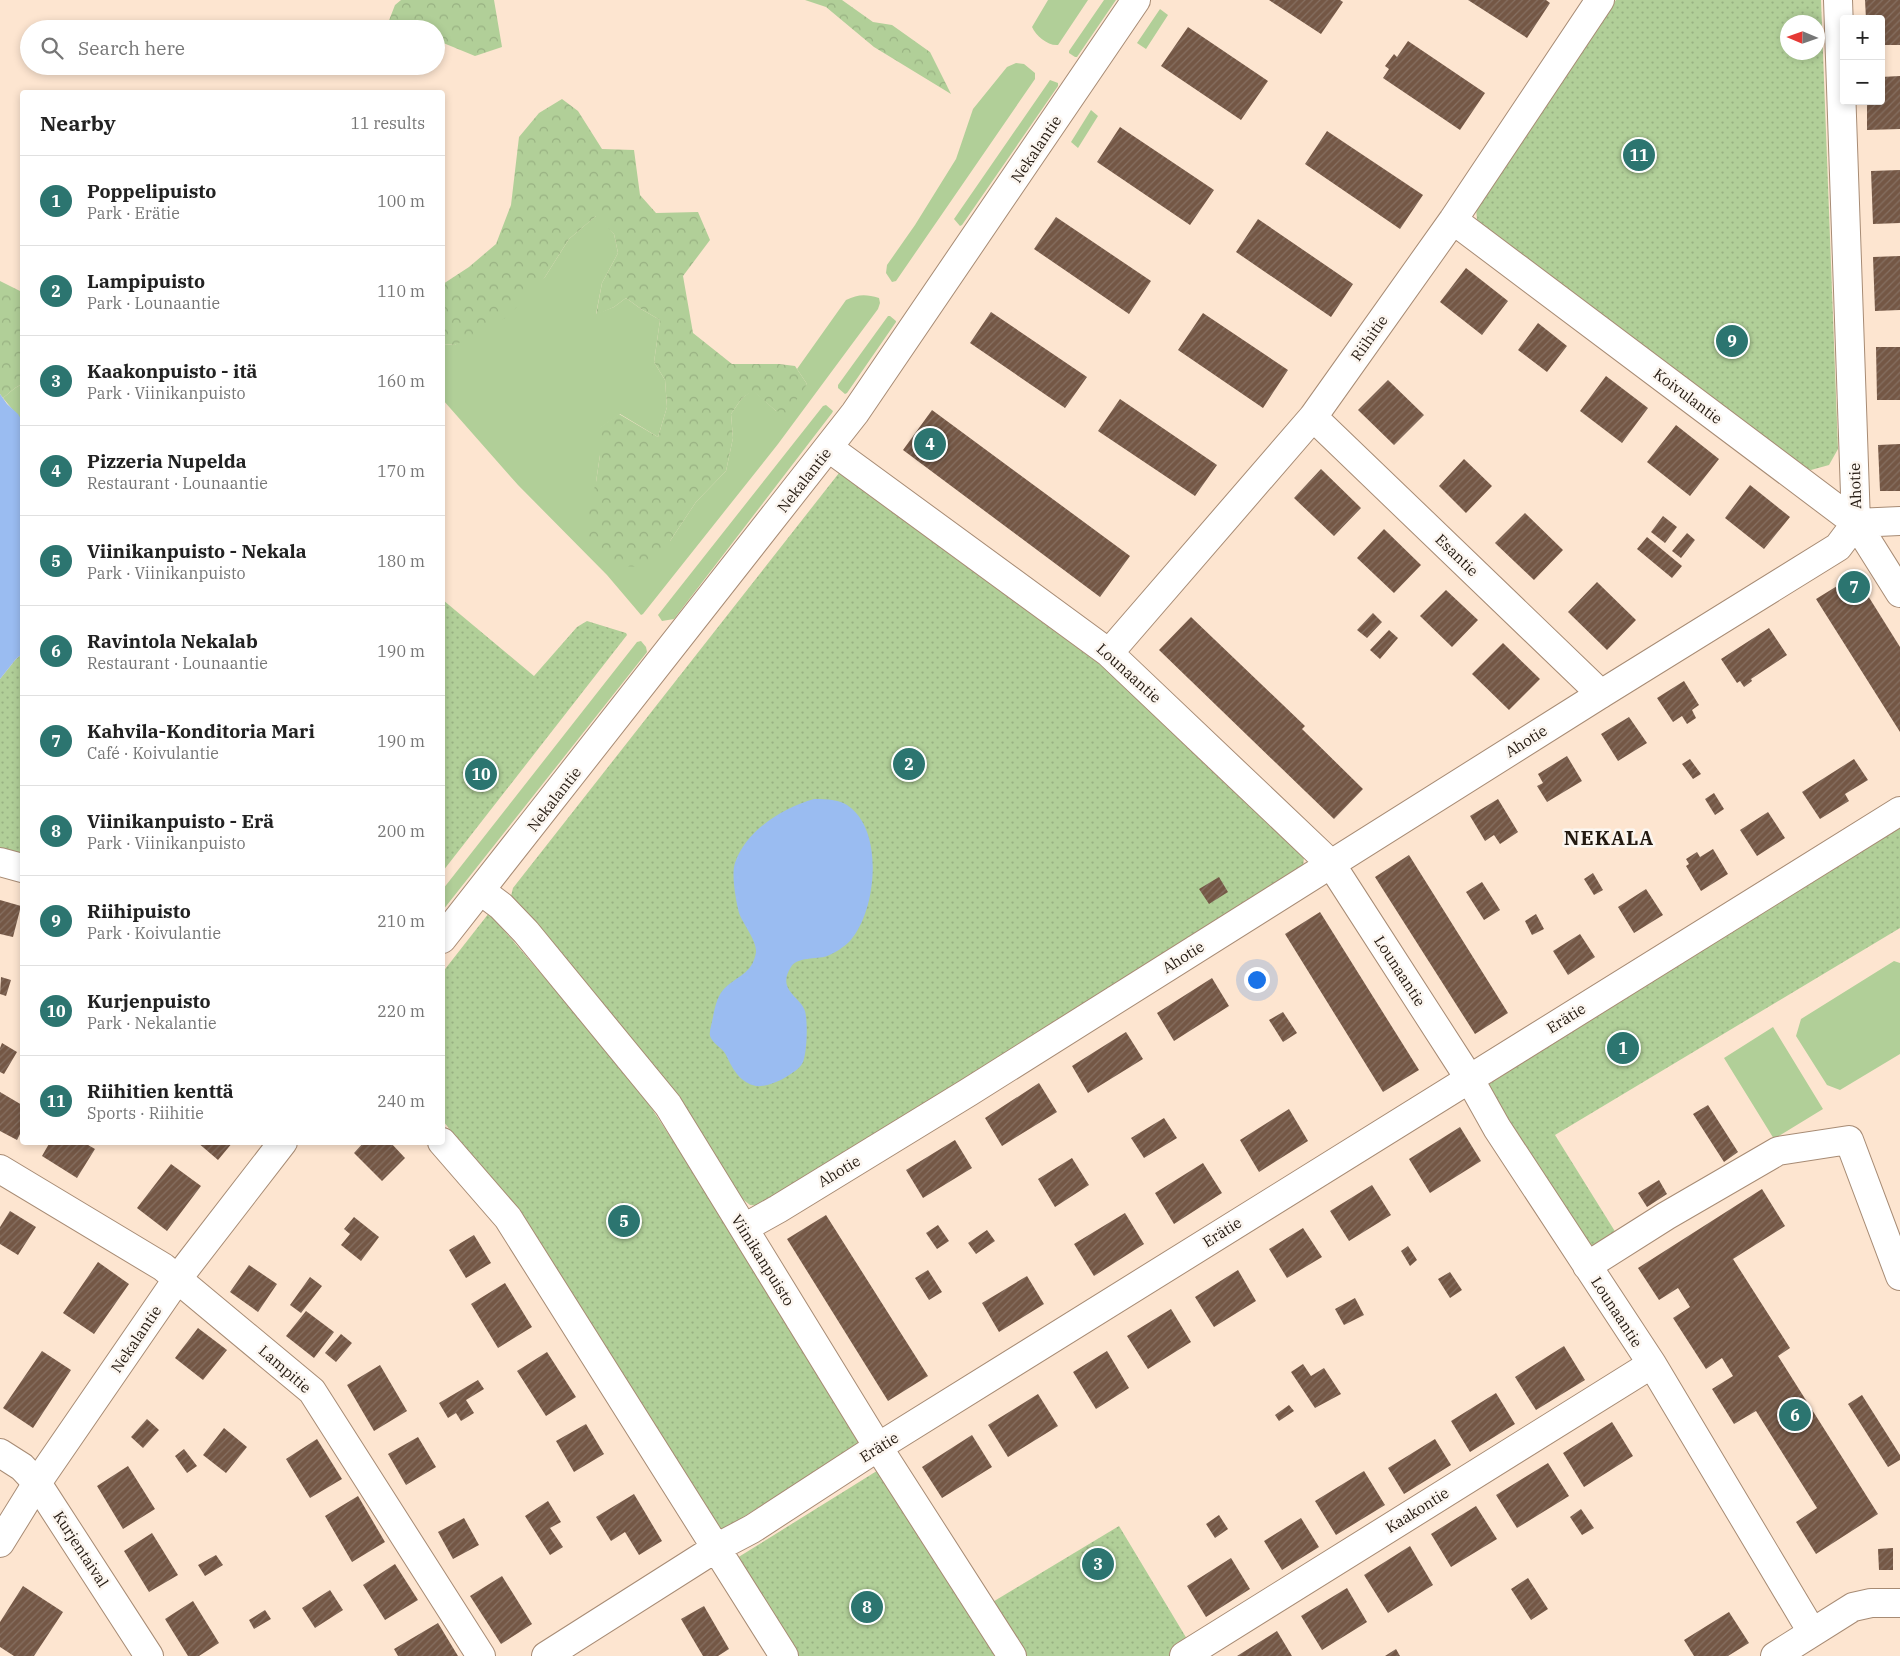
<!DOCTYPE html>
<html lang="en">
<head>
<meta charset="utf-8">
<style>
	body { margin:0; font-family:"IBM Plex Serif",serif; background:#f6f6f6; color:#222 }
	.controls { position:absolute; right:15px; top:15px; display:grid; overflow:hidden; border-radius:5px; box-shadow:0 2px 8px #0003 }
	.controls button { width:45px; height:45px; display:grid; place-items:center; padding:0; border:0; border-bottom:1px solid #e0e0e0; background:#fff; color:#222; font:25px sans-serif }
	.compass { position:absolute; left:1780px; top:15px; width:45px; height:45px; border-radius:50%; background:#fff; box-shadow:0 2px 8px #0003; rotate:272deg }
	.you { position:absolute; left:1256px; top:979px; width:18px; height:18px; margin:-12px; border:4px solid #fff; border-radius:50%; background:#1a73e8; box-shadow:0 0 0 8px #1a73e833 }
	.badge { display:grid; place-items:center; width:32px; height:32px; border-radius:50%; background:#2c7570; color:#fff; font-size:16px; font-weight:700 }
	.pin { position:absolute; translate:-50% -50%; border:2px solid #fff; box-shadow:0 1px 5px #0006 }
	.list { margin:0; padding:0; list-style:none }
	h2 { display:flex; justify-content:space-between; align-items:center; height:65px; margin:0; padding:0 20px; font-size:21px }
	h2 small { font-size:16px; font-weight:400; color:#767676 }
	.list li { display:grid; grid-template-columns:32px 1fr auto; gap:15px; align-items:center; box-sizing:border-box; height:90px; padding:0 20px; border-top:1px solid #e0e0e0 }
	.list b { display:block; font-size:19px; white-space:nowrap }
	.list p { margin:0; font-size:16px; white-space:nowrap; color:#767676 }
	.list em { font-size:16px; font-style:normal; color:#767676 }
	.icon { flex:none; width:28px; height:28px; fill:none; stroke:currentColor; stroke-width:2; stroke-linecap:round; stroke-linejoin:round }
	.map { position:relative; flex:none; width:1900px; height:1656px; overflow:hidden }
	.search { position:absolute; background:#fff; box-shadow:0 2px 8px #0003; left:20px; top:20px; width:425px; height:55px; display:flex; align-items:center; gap:12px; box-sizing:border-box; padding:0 18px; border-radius:28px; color:#767676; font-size:19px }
	.panel { position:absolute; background:#fff; box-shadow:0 2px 8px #0003; left:20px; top:90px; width:425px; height:1055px; border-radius:5px }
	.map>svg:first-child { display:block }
	.grass { fill:#b1cf98 }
	.forest { fill:url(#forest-crowns) }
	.park { fill:url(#park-dots); fill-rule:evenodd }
	.water { fill:#9abcf1 }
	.building { fill:url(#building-hatch) }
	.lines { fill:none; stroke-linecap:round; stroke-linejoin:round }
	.minor-casing { stroke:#a78b74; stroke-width:30 }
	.major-casing { stroke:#a78b74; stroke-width:30 }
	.minor { stroke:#fff; stroke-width:28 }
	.major { stroke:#fff; stroke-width:28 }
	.labels { text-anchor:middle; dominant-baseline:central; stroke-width:5; stroke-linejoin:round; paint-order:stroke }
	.street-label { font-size:15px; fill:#231910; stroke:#fcf6f0 }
	.district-label { font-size:20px; font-weight:bold; letter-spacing:1px; fill:#231910; stroke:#fcf6f0 }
</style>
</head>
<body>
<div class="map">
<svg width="1900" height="1656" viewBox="0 0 1900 1656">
	<defs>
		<pattern id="forest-crowns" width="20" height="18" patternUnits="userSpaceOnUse" patternTransform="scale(1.25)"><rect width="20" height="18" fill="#b1cf98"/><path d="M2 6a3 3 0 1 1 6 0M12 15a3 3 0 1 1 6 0" fill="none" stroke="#98b182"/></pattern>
		<pattern id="park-dots" width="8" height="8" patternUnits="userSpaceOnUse" patternTransform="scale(1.25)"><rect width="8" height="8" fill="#b1cf98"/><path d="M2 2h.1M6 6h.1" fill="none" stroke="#98b182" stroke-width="1.8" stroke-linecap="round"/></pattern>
		<pattern id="building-hatch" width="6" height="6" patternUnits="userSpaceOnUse" patternTransform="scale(1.25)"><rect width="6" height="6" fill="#745745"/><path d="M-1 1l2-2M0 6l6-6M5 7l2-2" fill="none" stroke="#867062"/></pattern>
	</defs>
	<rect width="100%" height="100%" fill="#fde5d0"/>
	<path class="grass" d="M1048,0H1088L1058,45C1048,46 1036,36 1032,27Z
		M1104,0H1116L1077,57H1075L1069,53V51Z
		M1160,9L1168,15L1146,49L1137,43Z
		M1016,63L1024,64L1035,73V79L896,281L892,282L886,273L887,265L915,225L956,159L973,109L1007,67Z
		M1050,80L1058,83V86L962,225L960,226L954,219Z
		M1091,110L1098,116L1078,148L1071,142Z
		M597,215L614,234L618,253L602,283L596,314L614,307L626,298L641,309L660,320L654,362L665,380L667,407L658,437L620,414L600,428V455L596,482L670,541L696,502L726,471L733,438L731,414L742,398L753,390L776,411L807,384L797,369L846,300C858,294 866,294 879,298L880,303L878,309L778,444L643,614L641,615L607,575L518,485L443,400L442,344L455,345L545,277L569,239Z
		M888,316H890L896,321V322L847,393L845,394L838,388V385Z
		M22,384V421L3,398L15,388Z
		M826,405L833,411L832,413L674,619L662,621L658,615L823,406Z
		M641,641L646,647L647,652L443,910V889L637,642Z
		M1894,961L1900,963V1054L1840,1090L1827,1085L1796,1036L1801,1019Z
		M1773,1027L1823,1109L1774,1139L1724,1058Z"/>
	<path class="forest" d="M401,0H494L502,47L475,56L436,40V29H397L388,23L395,5Z
		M805,0H842L873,22L892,25L930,52L951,94L874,47L826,7Z
		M562,99L578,111L602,149L634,150L640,195L656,213L698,212L710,240L683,276L693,333L732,364H779L795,366L807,384L788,413L776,411L753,391L742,398L731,414L733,438L726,471L696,502L670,541L649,567L610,566L589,538V509L596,482L600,455L599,428L619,414L658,437L667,407L665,380L654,362L660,320L641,309L626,298L614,307L596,315L602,283L618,253L614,234L596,216L569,239L545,277L507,317L455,345L443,344V284L469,267L496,244L511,205L519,137L539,113Z
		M0,281L22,292V384L15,388L3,398L0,394Z"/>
	<path class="park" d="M1616,0H1821L1838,449L1829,465L1811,470L1798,466L1486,234L1477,220L1476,208ZM1788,22H1818V52H1788Z
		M839,473L1113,674L1304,855L1303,870L764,1206L750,1205L740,1197L515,904L511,896L513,888Z
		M443,600L534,676L577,627L587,621L626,633L627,635L443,871Z
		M22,654V857L0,852V679L16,659Z
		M1900,827V928L1555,1135L1616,1233L1598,1265L1486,1086L1735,926Z
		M489,913L635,1083L736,1237L862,1441L717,1534L512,1205L443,1121L442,973Z
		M880,1469L997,1656H798L737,1558Z
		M1119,1526L1190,1644L1171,1656H1023L991,1603Z"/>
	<path class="water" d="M0,394L7,404L18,414L22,421V654L16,659L0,679Z
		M814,799C827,799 841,799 851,808C884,835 876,912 850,941C844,947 835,953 827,956C816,960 798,956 791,967C776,990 801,997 805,1011C808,1022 807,1052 803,1062C800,1069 792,1073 786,1077C778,1082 765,1087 756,1086C741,1083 733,1070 727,1057C724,1048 713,1045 710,1036C709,1031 712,1023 713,1017C715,1006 718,993 727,986C740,975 753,972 756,952C757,941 743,924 739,913C736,901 731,874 735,863C746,830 783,808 814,799Z"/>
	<path class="building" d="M1269,0H1340L1343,2L1321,34Z
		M1468,0H1546L1550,3L1527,38Z
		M1865,0H1900V45H1881V19H1866Z
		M1188,27L1268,81L1241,120L1161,66Z
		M1408,41L1485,93L1460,130L1383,78L1389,69L1385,66L1394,54L1397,57Z
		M1900,76V129L1867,130V101H1881V77Z
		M1120,127L1214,190L1190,225L1097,162Z
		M1327,131L1423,195L1400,229L1305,164Z
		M1900,170V223L1873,224L1871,171Z
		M1056,217L1151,281L1129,314L1034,249Z
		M1258,219L1353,284L1331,317L1236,252Z
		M1900,256V310L1875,311L1873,257Z
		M1466,268L1508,301L1482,335L1440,302Z
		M991,312L1087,377L1065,408L970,343Z
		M1203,313L1288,370L1263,408L1178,350Z
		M1538,323L1567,346L1547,372L1518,350Z
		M1876,347H1900V400H1877Z
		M1606,376L1648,408L1622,443L1580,411Z
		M1388,380L1424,415L1394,445L1358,410Z
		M1120,399L1217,465L1195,496L1098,431Z
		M932,410L1130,556L1100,597L903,450Z
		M1676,425L1719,459L1690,496L1647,462Z
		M1900,444V491H1880L1878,445Z
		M1464,459L1492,486L1466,513L1439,486Z
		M1321,469L1361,508L1334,536L1294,498Z
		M1750,485L1790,517L1764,549L1725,518Z
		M1525,513L1563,550L1534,580L1495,543Z
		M1663,516L1677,527L1665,543L1651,532Z
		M1384,529L1421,565L1394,593L1357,558Z
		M1687,533L1695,540L1681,558L1672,551Z
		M1647,537L1682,566L1672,578L1637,549Z
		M1855,575L1900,647V732L1816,599Z
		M1597,582L1636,620L1607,650L1568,612Z
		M1446,590L1478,620L1452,647L1420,616Z
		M1373,613L1382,622L1367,638L1357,630Z
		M1191,617L1305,726L1302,729L1363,789L1334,819L1159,650Z
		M1769,628L1787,655L1751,679L1752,681L1744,687L1740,681L1737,683L1721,659Z
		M1389,630L1398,638L1380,659L1370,650Z
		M1503,643L1540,679L1509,710L1472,674Z
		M1684,681L1699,705L1692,710L1696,718L1687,724L1682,716L1673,722L1657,698Z
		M1629,717L1647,743L1618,761L1601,734Z
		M1567,756L1582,781L1547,802L1537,786L1543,783L1538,774Z
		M1690,759L1701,774L1693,779L1682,764Z
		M1854,759L1868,780L1845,794L1849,801L1820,819L1802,792Z
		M1714,793L1724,809L1715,815L1705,799Z
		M1498,799L1518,832L1500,844L1494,835L1485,841L1470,816Z
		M1768,812L1785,838L1757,856L1740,830Z
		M1713,849L1728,874L1701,891L1686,866L1689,864L1686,859L1697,852L1700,857Z
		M1409,855L1508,1013L1475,1034L1375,877Z
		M1593,873L1603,890L1594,895L1584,879Z
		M1219,877L1228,892L1209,904L1199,889Z
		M1482,882L1500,910L1484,920L1466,892Z
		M1646,889L1663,915L1634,933L1618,907Z
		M0,900L21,906L13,937L0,934Z
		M1320,912L1419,1070L1383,1092L1285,934Z
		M1536,914L1544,929L1532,935L1525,921Z
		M1580,934L1595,957L1568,975L1553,951Z
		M1,977L11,980L6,996L0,994Z
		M1212,978L1229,1006L1174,1041L1157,1013Z
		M1283,1012L1297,1033L1283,1042L1269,1020Z
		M1126,1032L1143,1059L1088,1093L1072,1066Z
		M2,1043L17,1052L4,1074L0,1072V1048Z
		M1039,1083L1057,1112L1002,1146L985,1118Z
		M0,1092L22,1105V1130L17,1140L0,1131Z
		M1708,1105L1738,1152L1724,1162L1693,1114Z
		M1289,1109L1308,1141L1259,1172L1240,1140Z
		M1164,1118L1177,1138L1144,1158L1131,1138Z
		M1460,1127L1481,1161L1430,1193L1409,1159Z
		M955,1140L972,1168L923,1198L906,1170Z
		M50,1142H83L95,1149L77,1178L42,1156Z
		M197,1142H233L218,1160Z
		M364,1142H390L405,1158L382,1181L354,1153Z
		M1072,1158L1089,1185L1055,1207L1038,1179Z
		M1203,1163L1222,1193L1174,1224L1155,1193Z
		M171,1164L201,1186L167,1231L137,1208Z
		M1659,1180L1667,1194L1647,1207L1638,1193Z
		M1372,1185L1391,1215L1349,1241L1330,1211Z
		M1762,1189L1785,1226L1733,1259L1790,1348L1778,1356L1878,1514L1816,1554L1796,1522L1817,1508L1756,1411L1734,1424L1712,1389L1733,1376L1722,1358L1706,1369L1673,1318L1690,1307L1678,1288L1659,1300L1638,1268Z
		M10,1211L36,1227L18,1255L0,1244V1227Z
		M1125,1213L1144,1244L1094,1276L1074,1244Z
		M826,1215L928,1376L888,1401L787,1239Z
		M354,1217L379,1237L361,1261L341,1245L350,1234L344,1229Z
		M938,1225L949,1241L937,1249L926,1233Z
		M1303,1228L1322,1257L1287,1278L1269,1249Z
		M987,1230L995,1241L976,1254L968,1243Z
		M474,1235L491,1263L466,1278L449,1250Z
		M1408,1246L1417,1260L1410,1266L1401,1251Z
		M98,1262L129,1284L94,1334L63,1313Z
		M249,1265L277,1284L258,1312L230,1292Z
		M928,1270L942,1292L929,1300L915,1278Z
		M1238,1270L1256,1301L1214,1327L1195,1297Z
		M1450,1272L1462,1290L1450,1298L1438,1279Z
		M1027,1276L1044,1304L999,1332L982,1303Z
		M310,1277L322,1286L301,1313L290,1305Z
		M505,1283L532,1327L498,1348L471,1304Z
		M1355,1298L1364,1315L1344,1325L1335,1309Z
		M1171,1309L1191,1342L1148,1369L1127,1336Z
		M306,1311L334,1332L314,1358L286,1336Z
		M198,1328L227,1350L203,1380L175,1358Z
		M341,1334L352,1343L336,1362L325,1353Z
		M1564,1346L1585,1380L1536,1410L1515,1377Z
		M42,1351L71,1370L33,1428L3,1408Z
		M1107,1351L1129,1388L1096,1409L1073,1372Z
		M547,1352L576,1397L546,1416L517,1371Z
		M1303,1364L1311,1376L1324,1368L1341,1394L1315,1408L1291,1372Z
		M380,1365L407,1411L374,1431L347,1385Z
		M478,1380L484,1389L466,1400L474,1413L461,1421L456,1413L448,1418L439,1403Z
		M1496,1393L1515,1424L1470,1452L1451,1421Z
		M1038,1394L1058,1426L1008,1457L988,1425Z
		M1862,1395L1900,1455V1460L1888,1467L1848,1404Z
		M1289,1405L1294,1411L1279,1421L1275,1415Z
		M147,1419L159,1430L143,1448L131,1437Z
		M1612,1422L1633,1456L1584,1487L1563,1453Z
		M586,1424L604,1454L574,1472L556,1441Z
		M224,1428L247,1447L226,1473L203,1455Z
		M972,1435L992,1467L942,1498L922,1467Z
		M418,1437L436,1467L406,1485L388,1454Z
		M317,1439L342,1479L310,1498L286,1459Z
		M1435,1439L1451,1465L1404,1494L1388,1468Z
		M184,1449L197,1466L187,1473L175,1456Z
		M1548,1463L1569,1496L1517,1528L1496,1495Z
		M128,1466L155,1509L123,1529L97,1486Z
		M1364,1471L1385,1505L1336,1535L1315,1501Z
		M634,1494L662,1541L639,1555L625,1532L611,1541L596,1517Z
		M358,1496L385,1542L352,1562L325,1516Z
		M548,1501L561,1522L550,1528L563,1547L550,1555L525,1516Z
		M1476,1506L1497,1539L1451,1567L1431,1534Z
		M1581,1509L1594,1528L1582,1535L1570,1517Z
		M1219,1515L1228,1529L1215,1538L1206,1524Z
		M464,1518L479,1545L453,1559L438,1532Z
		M1301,1518L1319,1547L1282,1570L1264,1541Z
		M152,1533L178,1575L149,1592L124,1551Z
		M1410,1546L1433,1585L1388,1613L1364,1575Z
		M1893,1548V1570H1879L1878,1549Z
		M216,1555L223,1565L205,1576L198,1565Z
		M1231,1558L1250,1589L1206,1617L1187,1586Z
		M395,1564L418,1600L385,1620L363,1585Z
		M502,1576L532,1624L501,1644L470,1596Z
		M1528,1578L1548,1609L1531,1620L1511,1589Z
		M23,1586L63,1612L34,1656H14L0,1647V1622Z
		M1347,1588L1367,1622L1322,1650L1301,1616Z
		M330,1590L343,1610L315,1628L302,1608Z
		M193,1601L219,1643L199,1656H188L165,1619Z
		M704,1606L729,1649L718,1656H703L681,1619Z
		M265,1610L271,1619L254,1629L249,1620Z
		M1729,1612L1749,1643L1728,1656H1694L1684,1640Z
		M438,1623L458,1656H398L394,1649Z
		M1277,1631L1292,1656H1237Z
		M1396,1649L1400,1656H1385Z"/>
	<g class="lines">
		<defs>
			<path id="minor" d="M1453,220L1856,523L1900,593
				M1313,417L1601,694
				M829,448L1109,653L1331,864L1469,1078L1497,1128L1652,1364L1812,1632
				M1856,523L1900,521
				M1109,653L1313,417L1453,220L1600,0
				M0,862L22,868
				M481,891L501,906L526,932L668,1105L878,1447L1012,1656
				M442,1142L508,1218L784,1656
				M0,1169L163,1267L312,1391L481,1656
				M744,1228L778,1209L969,1092L1601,694L1838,547L1856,523L1838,0
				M1587,1266L1666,1216L1778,1151L1849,1140L1900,1276
				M0,1453L22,1467L37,1483L149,1656
				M546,1656L716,1548L752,1529L878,1447L1900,811
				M1184,1656L1652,1364
				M1775,1656L1853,1607L1871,1603H1900"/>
			<path id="major" d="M442,939L855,413L1136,0
				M0,1543L37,1483L178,1278L283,1142"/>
		</defs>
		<use href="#minor" class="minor-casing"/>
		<use href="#major" class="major-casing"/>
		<use href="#minor" class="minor"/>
		<use href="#major" class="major"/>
	</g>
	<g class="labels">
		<g class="street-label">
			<text transform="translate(1036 149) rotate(-56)">Nekalantie</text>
			<text transform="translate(1369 338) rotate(-55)">Riihitie</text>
			<text transform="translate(1688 396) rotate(37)">Koivulantie</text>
			<text transform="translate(804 480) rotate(-52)">Nekalantie</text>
			<text transform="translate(1855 486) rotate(-92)">Ahotie</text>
			<text transform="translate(1457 555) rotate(44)">Esantie</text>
			<text transform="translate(1129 673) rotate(42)">Lounaantie</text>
			<text transform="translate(1526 741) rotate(-32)">Ahotie</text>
			<text transform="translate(554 799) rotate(-52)">Nekalantie</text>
			<text transform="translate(1183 957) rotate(-32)">Ahotie</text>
			<text transform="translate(1400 971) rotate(57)">Lounaantie</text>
			<text transform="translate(1566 1018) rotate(-32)">Erätie</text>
			<text transform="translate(839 1171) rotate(-31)">Ahotie</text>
			<text transform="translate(1222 1232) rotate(-32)">Erätie</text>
			<text transform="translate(763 1260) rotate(58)">Viinikanpuisto</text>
			<text transform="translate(1617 1312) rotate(57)">Lounaantie</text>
			<text transform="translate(136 1339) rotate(-56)">Nekalantie</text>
			<text transform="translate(285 1369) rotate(41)">Lampitie</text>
			<text transform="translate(879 1447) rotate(-32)">Erätie</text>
			<text transform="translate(1417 1510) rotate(-32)">Kaakontie</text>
			<text transform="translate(81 1549) rotate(57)">Kurjentaival</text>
		</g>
		<g class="district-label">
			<text x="1609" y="837">NEKALA</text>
		</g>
	</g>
</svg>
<div class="controls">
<button>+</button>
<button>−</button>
</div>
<svg class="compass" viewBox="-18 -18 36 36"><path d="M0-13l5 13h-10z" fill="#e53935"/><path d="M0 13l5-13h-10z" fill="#767676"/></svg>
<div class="you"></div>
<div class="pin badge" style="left:1623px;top:1048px">1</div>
<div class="pin badge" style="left:909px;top:764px">2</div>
<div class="pin badge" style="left:1098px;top:1564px">3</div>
<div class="pin badge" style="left:930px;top:444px">4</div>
<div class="pin badge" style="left:624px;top:1221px">5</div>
<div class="pin badge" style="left:1795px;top:1415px">6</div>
<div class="pin badge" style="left:1854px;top:587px">7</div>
<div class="pin badge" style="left:867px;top:1607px">8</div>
<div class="pin badge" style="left:1732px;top:341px">9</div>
<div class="pin badge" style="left:481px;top:774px">10</div>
<div class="pin badge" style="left:1639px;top:155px">11</div>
<div class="search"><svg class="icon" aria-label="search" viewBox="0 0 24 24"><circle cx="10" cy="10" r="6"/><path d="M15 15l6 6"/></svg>Search here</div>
<section class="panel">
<h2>Nearby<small>11 results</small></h2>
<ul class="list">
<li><span class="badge">1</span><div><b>Poppelipuisto</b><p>Park · Erätie</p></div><em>100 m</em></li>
<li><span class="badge">2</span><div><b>Lampipuisto</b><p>Park · Lounaantie</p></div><em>110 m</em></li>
<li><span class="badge">3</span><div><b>Kaakonpuisto - itä</b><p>Park · Viinikanpuisto</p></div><em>160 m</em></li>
<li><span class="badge">4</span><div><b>Pizzeria Nupelda</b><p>Restaurant · Lounaantie</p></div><em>170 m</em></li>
<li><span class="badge">5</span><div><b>Viinikanpuisto - Nekala</b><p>Park · Viinikanpuisto</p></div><em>180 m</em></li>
<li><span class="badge">6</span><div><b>Ravintola Nekalab</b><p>Restaurant · Lounaantie</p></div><em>190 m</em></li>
<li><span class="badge">7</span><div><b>Kahvila-Konditoria Mari</b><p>Café · Koivulantie</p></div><em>190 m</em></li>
<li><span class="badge">8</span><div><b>Viinikanpuisto - Erä</b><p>Park · Viinikanpuisto</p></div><em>200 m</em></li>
<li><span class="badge">9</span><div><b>Riihipuisto</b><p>Park · Koivulantie</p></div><em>210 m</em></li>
<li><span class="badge">10</span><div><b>Kurjenpuisto</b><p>Park · Nekalantie</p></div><em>220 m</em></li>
<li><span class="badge">11</span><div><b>Riihitien kenttä</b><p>Sports · Riihitie</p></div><em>240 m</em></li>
</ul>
</section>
</div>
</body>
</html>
